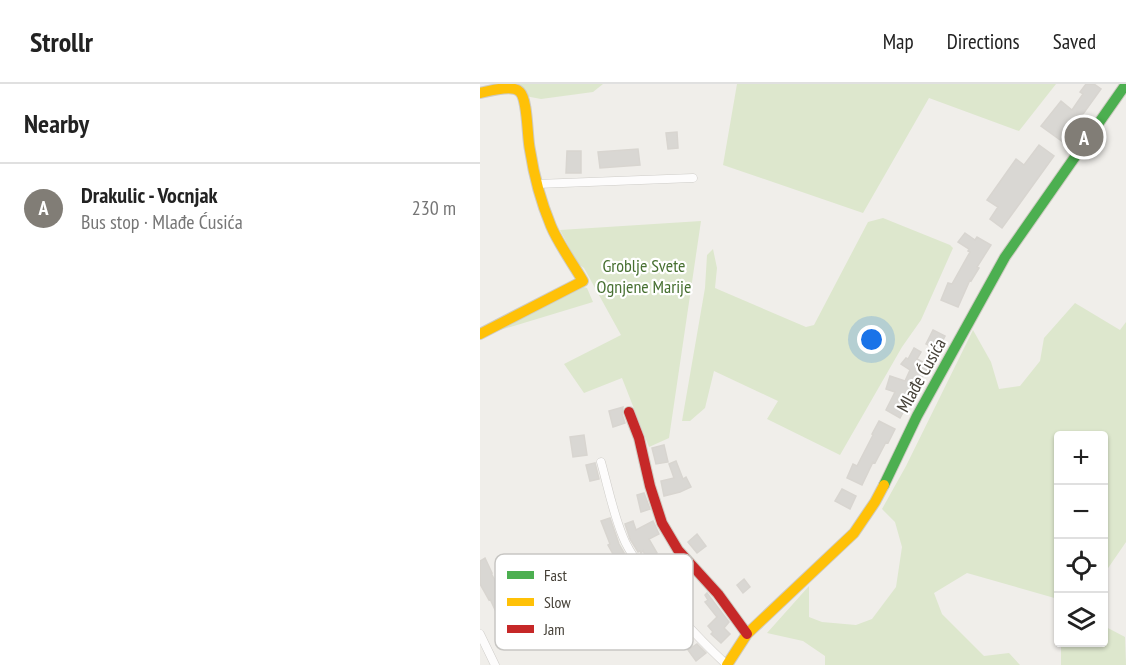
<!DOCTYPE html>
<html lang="en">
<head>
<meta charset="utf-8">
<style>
	body { margin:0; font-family:"PT Sans Narrow",sans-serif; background:#f6f6f6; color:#222 }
	.controls { position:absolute; right:18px; bottom:18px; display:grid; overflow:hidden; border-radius:6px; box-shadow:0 2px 4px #0004 }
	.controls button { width:54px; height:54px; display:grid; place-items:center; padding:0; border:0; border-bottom:2px solid #e0e0e0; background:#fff; color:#222; font:30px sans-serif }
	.you { position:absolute; left:392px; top:256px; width:21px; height:21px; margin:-15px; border:4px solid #fff; border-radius:50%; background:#1a73e8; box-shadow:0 0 0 9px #1a73e833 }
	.badge { display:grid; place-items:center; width:39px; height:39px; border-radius:50%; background:#817d76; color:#fff; font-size:20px; font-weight:700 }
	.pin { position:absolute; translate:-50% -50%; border:3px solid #fff; box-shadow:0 2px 6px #0006 }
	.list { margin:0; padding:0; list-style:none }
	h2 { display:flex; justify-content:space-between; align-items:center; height:78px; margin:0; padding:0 24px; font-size:26px }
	h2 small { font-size:20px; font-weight:400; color:#767676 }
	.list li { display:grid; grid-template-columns:39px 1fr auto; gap:18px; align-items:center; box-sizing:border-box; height:90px; padding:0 24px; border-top:2px solid #e0e0e0 }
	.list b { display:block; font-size:22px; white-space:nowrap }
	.list p { margin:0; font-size:20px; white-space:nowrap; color:#767676 }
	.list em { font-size:20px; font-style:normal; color:#767676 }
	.icon { flex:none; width:33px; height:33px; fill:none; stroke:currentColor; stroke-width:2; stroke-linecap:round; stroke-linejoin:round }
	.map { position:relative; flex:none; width:646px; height:581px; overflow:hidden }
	header { display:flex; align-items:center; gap:36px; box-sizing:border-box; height:84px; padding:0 30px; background:#fff; border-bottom:2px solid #e0e0e0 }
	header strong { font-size:28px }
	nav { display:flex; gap:33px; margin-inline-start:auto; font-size:21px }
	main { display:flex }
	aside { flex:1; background:#fff }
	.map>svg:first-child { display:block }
	.green { fill:#dde7cd }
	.building { fill:#d9d7d3; stroke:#d8d5d0; stroke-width:1.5 }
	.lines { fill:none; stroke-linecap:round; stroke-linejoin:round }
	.street-casing { stroke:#ceccc8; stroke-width:9 }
	.fast-casing { stroke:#cecbc2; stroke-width:12 }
	.slow-casing { stroke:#cecbc2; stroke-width:12 }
	.jam-casing { stroke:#cecbc2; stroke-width:12 }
	.street { stroke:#fdfcfc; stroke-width:8 }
	.fast { stroke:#4caf50; stroke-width:10 }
	.slow { stroke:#ffc107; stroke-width:10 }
	.jam { stroke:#c62828; stroke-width:10 }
	.labels { text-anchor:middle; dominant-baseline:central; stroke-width:4.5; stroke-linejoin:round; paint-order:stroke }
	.park-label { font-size:18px; fill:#477031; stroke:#fff }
	.street-label { font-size:18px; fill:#454037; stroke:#fff }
	.key { fill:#fff; stroke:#c7c6c3; stroke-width:1.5 }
	.key-label { font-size:16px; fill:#454037 }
</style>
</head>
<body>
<header>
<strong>Strollr</strong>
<nav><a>Map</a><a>Directions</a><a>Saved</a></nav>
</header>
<main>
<aside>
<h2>Nearby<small></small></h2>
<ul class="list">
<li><span class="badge">A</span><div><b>Drakulic - Vocnjak</b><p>Bus stop · Mlađe Ćusića</p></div><em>230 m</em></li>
</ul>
</aside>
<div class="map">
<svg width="646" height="581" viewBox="0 0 646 581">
	<rect width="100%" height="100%" fill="#f0eeea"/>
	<path class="green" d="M20,0H123L113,8L61,15L18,7Z
		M257,0H576L539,47L449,14L383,129L243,81Z
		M403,134L470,161L473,164L441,236L422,263L360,371L287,335L298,317L234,287L225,324L210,337H202L225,204L227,171L233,165L237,184L235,204L326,243L334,241L388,138Z
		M221,137L189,354L169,363L142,294L104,309L84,280L141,251L104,184L98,180L80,146Z
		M97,201L107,204L113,218L7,250Z
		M595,219L640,246L646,238V458L624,490V352H578V515L487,489L454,509L462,530L504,572L529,569L540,581H345V572L323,557L287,549L329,502V533L342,538L376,541L392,535L416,503L422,463L415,438L402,425L426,382L493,246L511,278L519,305L540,302L560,277L564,254Z
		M624,538L626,543L645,553L646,581H581V559L624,558Z"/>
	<path class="building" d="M606,0H614L621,5L583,58L561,42L581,17L592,26L603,10L600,8Z
		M197,48L198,64L188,65L186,49Z
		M559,61L574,72L522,144L510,135L518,123L507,116L536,75L544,81Z
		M158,65L160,81L120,84L118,68Z
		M87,67H101V89H86Z
		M485,149L495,156L497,153L511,161L497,183L499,184L491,197L490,196L478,223L461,216L468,199L472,200L490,168L488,167L489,165L478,158Z
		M453,246L465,252L458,266L446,260Z
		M434,264L441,268L437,275L449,281L420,334L406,326L415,308L406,305L410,292L425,297L430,286L421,280L426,274L428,275Z
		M143,323L142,330L145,339L133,343L129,327Z
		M399,337L415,345L408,359L406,358L395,379L393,378L382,401L367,394L373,380L377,382L393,351L392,350Z
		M104,351L107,371L93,373L90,353Z
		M184,361L188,378L176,380L172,364Z
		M196,377L203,395L206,393L211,403L200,408L184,412L181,397L194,394L189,380Z
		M115,379L119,395L110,397L106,381Z
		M362,405L376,412L370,425L355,417Z
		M164,409L170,425L161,428L157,411Z
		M130,434L139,460L147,474L138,479L128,461L130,460L121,437Z
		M153,437L156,446L173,437L179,450L169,455L177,469L167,474L163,467L161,469L160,467L158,468L150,455L145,440Z
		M217,450L226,462L217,469L208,458Z
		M5,474L12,489H11L24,513L25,512L32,528L29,529L46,548L33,559L21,545L23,543L10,515L9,516L0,500V477Z
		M264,495L270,503L263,509L257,501Z
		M227,509L249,538L244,544L250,550L241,559L231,550L233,548L228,542L237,533L225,518L228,516L225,511Z
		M217,560L226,569L216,577L208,566Z"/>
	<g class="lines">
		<defs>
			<path id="street" d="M57,100L213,94
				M121,378C128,403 133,429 143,453C147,464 155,475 162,485C186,520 216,552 247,581
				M0,550L15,581"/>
			<path id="fast" d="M404,401L437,332L525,173L646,0"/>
			<path id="slow" d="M0,9C9,7 33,0 40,8C48,16 47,54 50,66C54,92 61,118 71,142C78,159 93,180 103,197L0,250
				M247,581L267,550L374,449L395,418L404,401"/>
			<path id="jam" d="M149,328L159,354L170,402L182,439L198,466L238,510L267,550"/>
		</defs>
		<use href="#street" class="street-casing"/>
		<use href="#fast" class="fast-casing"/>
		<use href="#slow" class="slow-casing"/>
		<use href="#jam" class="jam-casing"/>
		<use href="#street" class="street"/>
		<use href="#fast" class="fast"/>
		<use href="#slow" class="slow"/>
		<use href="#jam" class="jam"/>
	</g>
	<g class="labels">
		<g class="park-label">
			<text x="164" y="181">Groblje Svete<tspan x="164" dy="21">Ognjene Marije</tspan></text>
		</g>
		<g class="street-label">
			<text transform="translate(441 291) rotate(-61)">Mlađe Ćusića</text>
		</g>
	</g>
	<rect x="15" y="470" width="198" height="96" rx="9" class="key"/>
	<rect x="27" y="487" width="27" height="8" fill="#4caf50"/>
	<rect x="27" y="514" width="27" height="8" fill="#ffc107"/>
	<rect x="27" y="541" width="27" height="8" fill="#c62828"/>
	<g class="key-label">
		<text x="64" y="497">Fast</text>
		<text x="64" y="524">Slow</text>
		<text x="64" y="551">Jam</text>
	</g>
</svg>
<div class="controls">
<button>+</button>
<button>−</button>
<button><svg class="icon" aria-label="locate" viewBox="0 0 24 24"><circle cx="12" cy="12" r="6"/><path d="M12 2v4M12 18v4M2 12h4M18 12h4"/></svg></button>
<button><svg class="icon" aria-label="layers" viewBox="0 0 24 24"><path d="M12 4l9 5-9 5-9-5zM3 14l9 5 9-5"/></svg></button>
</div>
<div class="you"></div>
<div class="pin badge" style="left:604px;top:53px">A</div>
</div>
</main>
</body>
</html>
